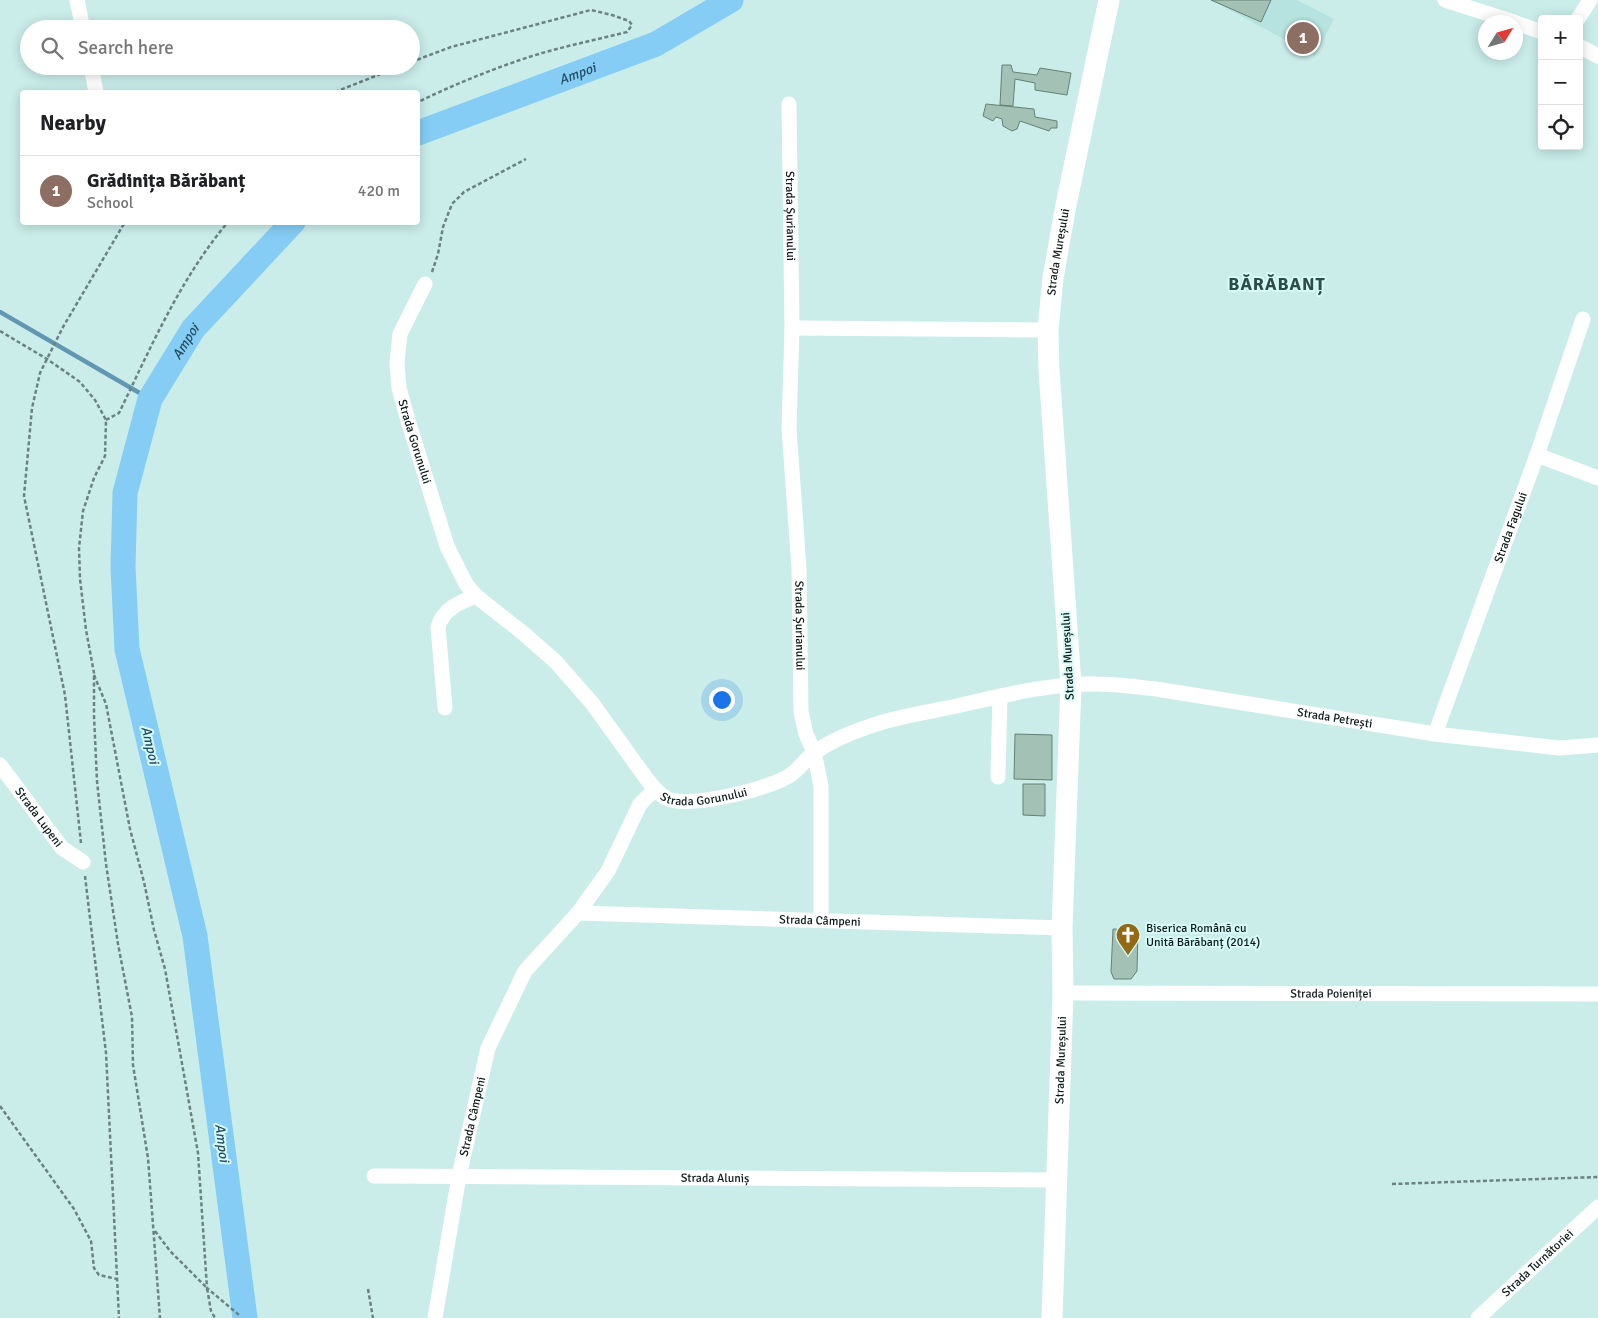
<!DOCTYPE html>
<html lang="en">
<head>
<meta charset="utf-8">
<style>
	body { margin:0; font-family:Signika,sans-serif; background:#f2f2f2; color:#202124 }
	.controls { position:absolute; right:15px; top:15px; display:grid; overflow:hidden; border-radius:5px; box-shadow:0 2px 12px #0003 }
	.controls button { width:45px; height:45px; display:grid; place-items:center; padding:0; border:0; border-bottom:1px solid #e0e0e0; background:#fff; color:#202124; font:25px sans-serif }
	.compass { position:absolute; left:1478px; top:15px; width:45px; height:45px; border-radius:50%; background:#fff; box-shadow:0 2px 12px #0003; rotate:53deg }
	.you { position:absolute; left:721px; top:699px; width:18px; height:18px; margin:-12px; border:4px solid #fff; border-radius:50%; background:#1a73e8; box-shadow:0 0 0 8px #1a73e833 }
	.badge { display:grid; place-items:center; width:32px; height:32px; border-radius:50%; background:#db2777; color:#fff; font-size:16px; font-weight:700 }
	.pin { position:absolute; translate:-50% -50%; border:2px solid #fff; box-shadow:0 1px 5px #0006 }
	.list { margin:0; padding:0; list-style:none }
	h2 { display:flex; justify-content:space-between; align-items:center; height:65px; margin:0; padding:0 20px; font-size:21px }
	h2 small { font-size:16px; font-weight:400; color:#757577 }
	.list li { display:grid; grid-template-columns:32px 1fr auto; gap:15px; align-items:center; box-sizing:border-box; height:70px; padding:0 20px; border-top:1px solid #e0e0e0 }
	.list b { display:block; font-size:19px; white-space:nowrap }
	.list p { margin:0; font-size:16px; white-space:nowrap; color:#757577 }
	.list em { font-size:16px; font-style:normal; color:#757577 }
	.icon { flex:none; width:28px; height:28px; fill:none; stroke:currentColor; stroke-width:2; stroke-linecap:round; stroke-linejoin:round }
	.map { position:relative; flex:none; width:1598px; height:1318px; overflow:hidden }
	.search { position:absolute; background:#fff; box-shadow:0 2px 12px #0003; left:20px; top:20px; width:400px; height:55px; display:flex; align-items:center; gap:12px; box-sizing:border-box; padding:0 18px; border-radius:28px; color:#757577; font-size:19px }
	.panel { position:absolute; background:#fff; box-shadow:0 2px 12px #0003; left:20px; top:90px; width:400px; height:135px; border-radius:5px }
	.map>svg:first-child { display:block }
	.built { fill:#b6e3df }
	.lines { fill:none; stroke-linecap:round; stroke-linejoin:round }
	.stream { stroke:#6197b2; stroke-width:4.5 }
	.river { stroke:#85cdf4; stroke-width:25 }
	.building { fill:#a3c1b4; stroke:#648175 }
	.path { stroke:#6a8280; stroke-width:2.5; stroke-dasharray:4 2.5; stroke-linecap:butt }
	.street { stroke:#fff; stroke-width:15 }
	.secondary { stroke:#fff; stroke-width:21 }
	.labels { text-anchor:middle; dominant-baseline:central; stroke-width:4; stroke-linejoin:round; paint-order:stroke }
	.street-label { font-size:12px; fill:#0c1918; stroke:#d7fbf7 }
	.poi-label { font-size:12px; fill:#0c1918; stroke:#d7fbf7; text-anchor:start }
	.water-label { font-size:14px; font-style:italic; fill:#254d62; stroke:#d7fbf7 }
	.district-label { font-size:18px; font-weight:bold; letter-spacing:1px; fill:#2c4b49; stroke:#d7fbf7 }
</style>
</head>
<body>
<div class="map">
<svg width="1598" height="1318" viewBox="0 0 1598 1318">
	<rect width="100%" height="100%" fill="#caedea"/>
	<path class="built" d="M1211,0H1297L1334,19L1315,56Z"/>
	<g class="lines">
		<path class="stream" d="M0,312L150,399"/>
		<g class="river">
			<path id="s1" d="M418,133L656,44L731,0"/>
			<path id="s2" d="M245,1318L195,936L127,649L123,567L125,493L150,399L193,329L293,222"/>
		</g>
	</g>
	<path class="building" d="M1211,0H1271L1261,22Z
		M1002,65H1011L1013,72L1037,75L1040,68L1071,73L1067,95L1035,90V83L1015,79L1013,106L1000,105Z
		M986,104L1034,109L1035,117L1057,121V128H1051L1049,131L1020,121L1017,129L1012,131L1003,126L1002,119L996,117L993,121L983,116Z
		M1015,734L1052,735V780L1014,779Z
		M1023,784H1045V816L1023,815Z
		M1113,929L1138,930L1137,971L1131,979H1114L1111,972Z"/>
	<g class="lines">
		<path class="path" d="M411,62L451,47L591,10L612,15L629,21L632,25L627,32C591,41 555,48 520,60C485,72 451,86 418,102
			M335,92L401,66
			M432,272L438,254L443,227L452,204L464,192L526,159
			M0,331L47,359L80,382L95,400L106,420L105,456L94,478L83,511L79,548L80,579L86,630L94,673V716L97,781L106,864L118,944L132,1017L133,1065L148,1158L160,1318
			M106,420L119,413C151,347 180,279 228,222
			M94,675L106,704L130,829L144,882L154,930L165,969L176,1030L198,1153L207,1288L239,1315
			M81,843L65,695L24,496L32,408L40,373L63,327L125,222
			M85,876L106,1053L119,1318
			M0,1106L74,1209L91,1241L94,1268L99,1275L117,1279
			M1392,1184L1598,1177
			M155,1231L170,1251L207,1288L211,1311L215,1318
			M368,1289L373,1318"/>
		<g class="street">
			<path d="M77,0L83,29"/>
			<path d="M1445,0L1514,22"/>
			<path d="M1578,19L1590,0"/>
			<path d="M1516,23L1542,32"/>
			<path d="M1579,46L1598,56"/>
			<path d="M91,66L96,92"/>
			<path id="s3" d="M789,104L792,328L789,428L799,568L801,712L806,734L814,752L821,786V920"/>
			<path id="s4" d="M425,284L400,334L397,363L399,388L407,417L447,546L466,584L476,596L523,633L555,661L592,703L646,778C652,786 659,795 668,799C693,808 766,789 789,776C799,770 805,759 814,753C834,738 860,729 883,722C908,715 933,711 957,706C1001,696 1051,683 1096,684C1116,684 1136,687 1156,689L1435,734L1559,748L1598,745"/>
			<path d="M792,328L1048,330"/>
			<path d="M1537,455L1598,478"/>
			<path d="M445,708L438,627C443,609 460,602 476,596"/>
			<path id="s5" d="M1435,734L1537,455L1583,319"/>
			<path id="s6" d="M0,765L62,848L83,862"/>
			<path d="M998,777L1000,696"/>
			<path id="s7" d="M578,913L1062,928"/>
			<path id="s8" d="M1063,993L1598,994"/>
			<path id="s9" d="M374,1176L1056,1180"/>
			<path id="s10" d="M435,1318L459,1176L488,1048L525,971L578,913L608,871L640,804L655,789"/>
			<path id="s11" d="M1478,1318L1598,1207"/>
		</g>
		<path class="secondary" id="s12" d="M1052,1318L1063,993L1062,928L1071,685L1049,370L1048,330L1053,278L1066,205L1109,0"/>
	</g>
	<defs>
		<symbol id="church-pin" viewBox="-11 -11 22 30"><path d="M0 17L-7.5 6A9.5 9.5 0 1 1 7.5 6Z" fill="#946914" stroke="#d7fbf7"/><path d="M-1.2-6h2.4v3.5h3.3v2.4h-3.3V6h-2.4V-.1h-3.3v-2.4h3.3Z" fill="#fff"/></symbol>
	</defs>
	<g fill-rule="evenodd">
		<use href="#church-pin" x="1114" y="921" width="28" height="38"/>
	</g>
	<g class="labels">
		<g class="street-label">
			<text stroke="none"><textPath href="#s3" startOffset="112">Strada Șurianului</textPath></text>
			<text stroke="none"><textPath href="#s12" startOffset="1068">Strada Mureșului</textPath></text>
			<text stroke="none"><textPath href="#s4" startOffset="166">Strada Gorunului</textPath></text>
			<text stroke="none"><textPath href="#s5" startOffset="220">Strada Fagului</textPath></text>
			<text stroke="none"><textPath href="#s3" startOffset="522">Strada Șurianului</textPath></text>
			<text transform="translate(1068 656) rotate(-93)">Strada Mureșului</text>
			<text stroke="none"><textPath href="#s4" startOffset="1308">Strada Petrești</textPath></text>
			<text stroke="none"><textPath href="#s4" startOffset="651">Strada Gorunului</textPath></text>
			<text stroke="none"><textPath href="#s6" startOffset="65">Strada Lupeni</textPath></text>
			<text stroke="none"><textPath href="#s7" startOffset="242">Strada Câmpeni</textPath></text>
			<text stroke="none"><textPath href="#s8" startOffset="268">Strada Poieniței</textPath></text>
			<text stroke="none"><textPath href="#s12" startOffset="258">Strada Mureșului</textPath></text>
			<text stroke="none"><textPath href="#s10" startOffset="205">Strada Câmpeni</textPath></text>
			<text stroke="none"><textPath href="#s9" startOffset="341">Strada Aluniș</textPath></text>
			<text stroke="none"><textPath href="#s11" startOffset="81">Strada Turnătoriei</textPath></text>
		</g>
		<g class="poi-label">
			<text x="1146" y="928">Biserica Română cu<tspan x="1146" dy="14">Unită Bărăbanț (2014)</tspan></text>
		</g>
		<g class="water-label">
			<text stroke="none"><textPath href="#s1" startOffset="170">Ampoi</textPath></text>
			<text stroke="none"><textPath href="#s2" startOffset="1001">Ampoi</textPath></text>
			<text transform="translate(150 745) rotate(77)">Ampoi</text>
			<text transform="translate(222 1143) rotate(83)">Ampoi</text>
		</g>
		<g class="district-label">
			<text x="1277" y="284">BĂRĂBANȚ</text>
		</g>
	</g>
</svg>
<div class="controls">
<button>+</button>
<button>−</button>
<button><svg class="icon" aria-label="locate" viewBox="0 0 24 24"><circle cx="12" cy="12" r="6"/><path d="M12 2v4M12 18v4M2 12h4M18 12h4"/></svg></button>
</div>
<svg class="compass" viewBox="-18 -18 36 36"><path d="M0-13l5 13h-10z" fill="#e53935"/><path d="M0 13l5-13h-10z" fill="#757577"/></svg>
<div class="you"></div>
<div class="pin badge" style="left:1303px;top:38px;background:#8d6e63">1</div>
<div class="search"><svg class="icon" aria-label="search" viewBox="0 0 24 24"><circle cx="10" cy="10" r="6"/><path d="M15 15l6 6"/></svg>Search here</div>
<section class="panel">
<h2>Nearby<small></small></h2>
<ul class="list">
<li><span class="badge" style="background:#8d6e63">1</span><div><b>Grădinița Bărăbanț</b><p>School</p></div><em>420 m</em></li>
</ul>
</section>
</div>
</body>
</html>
